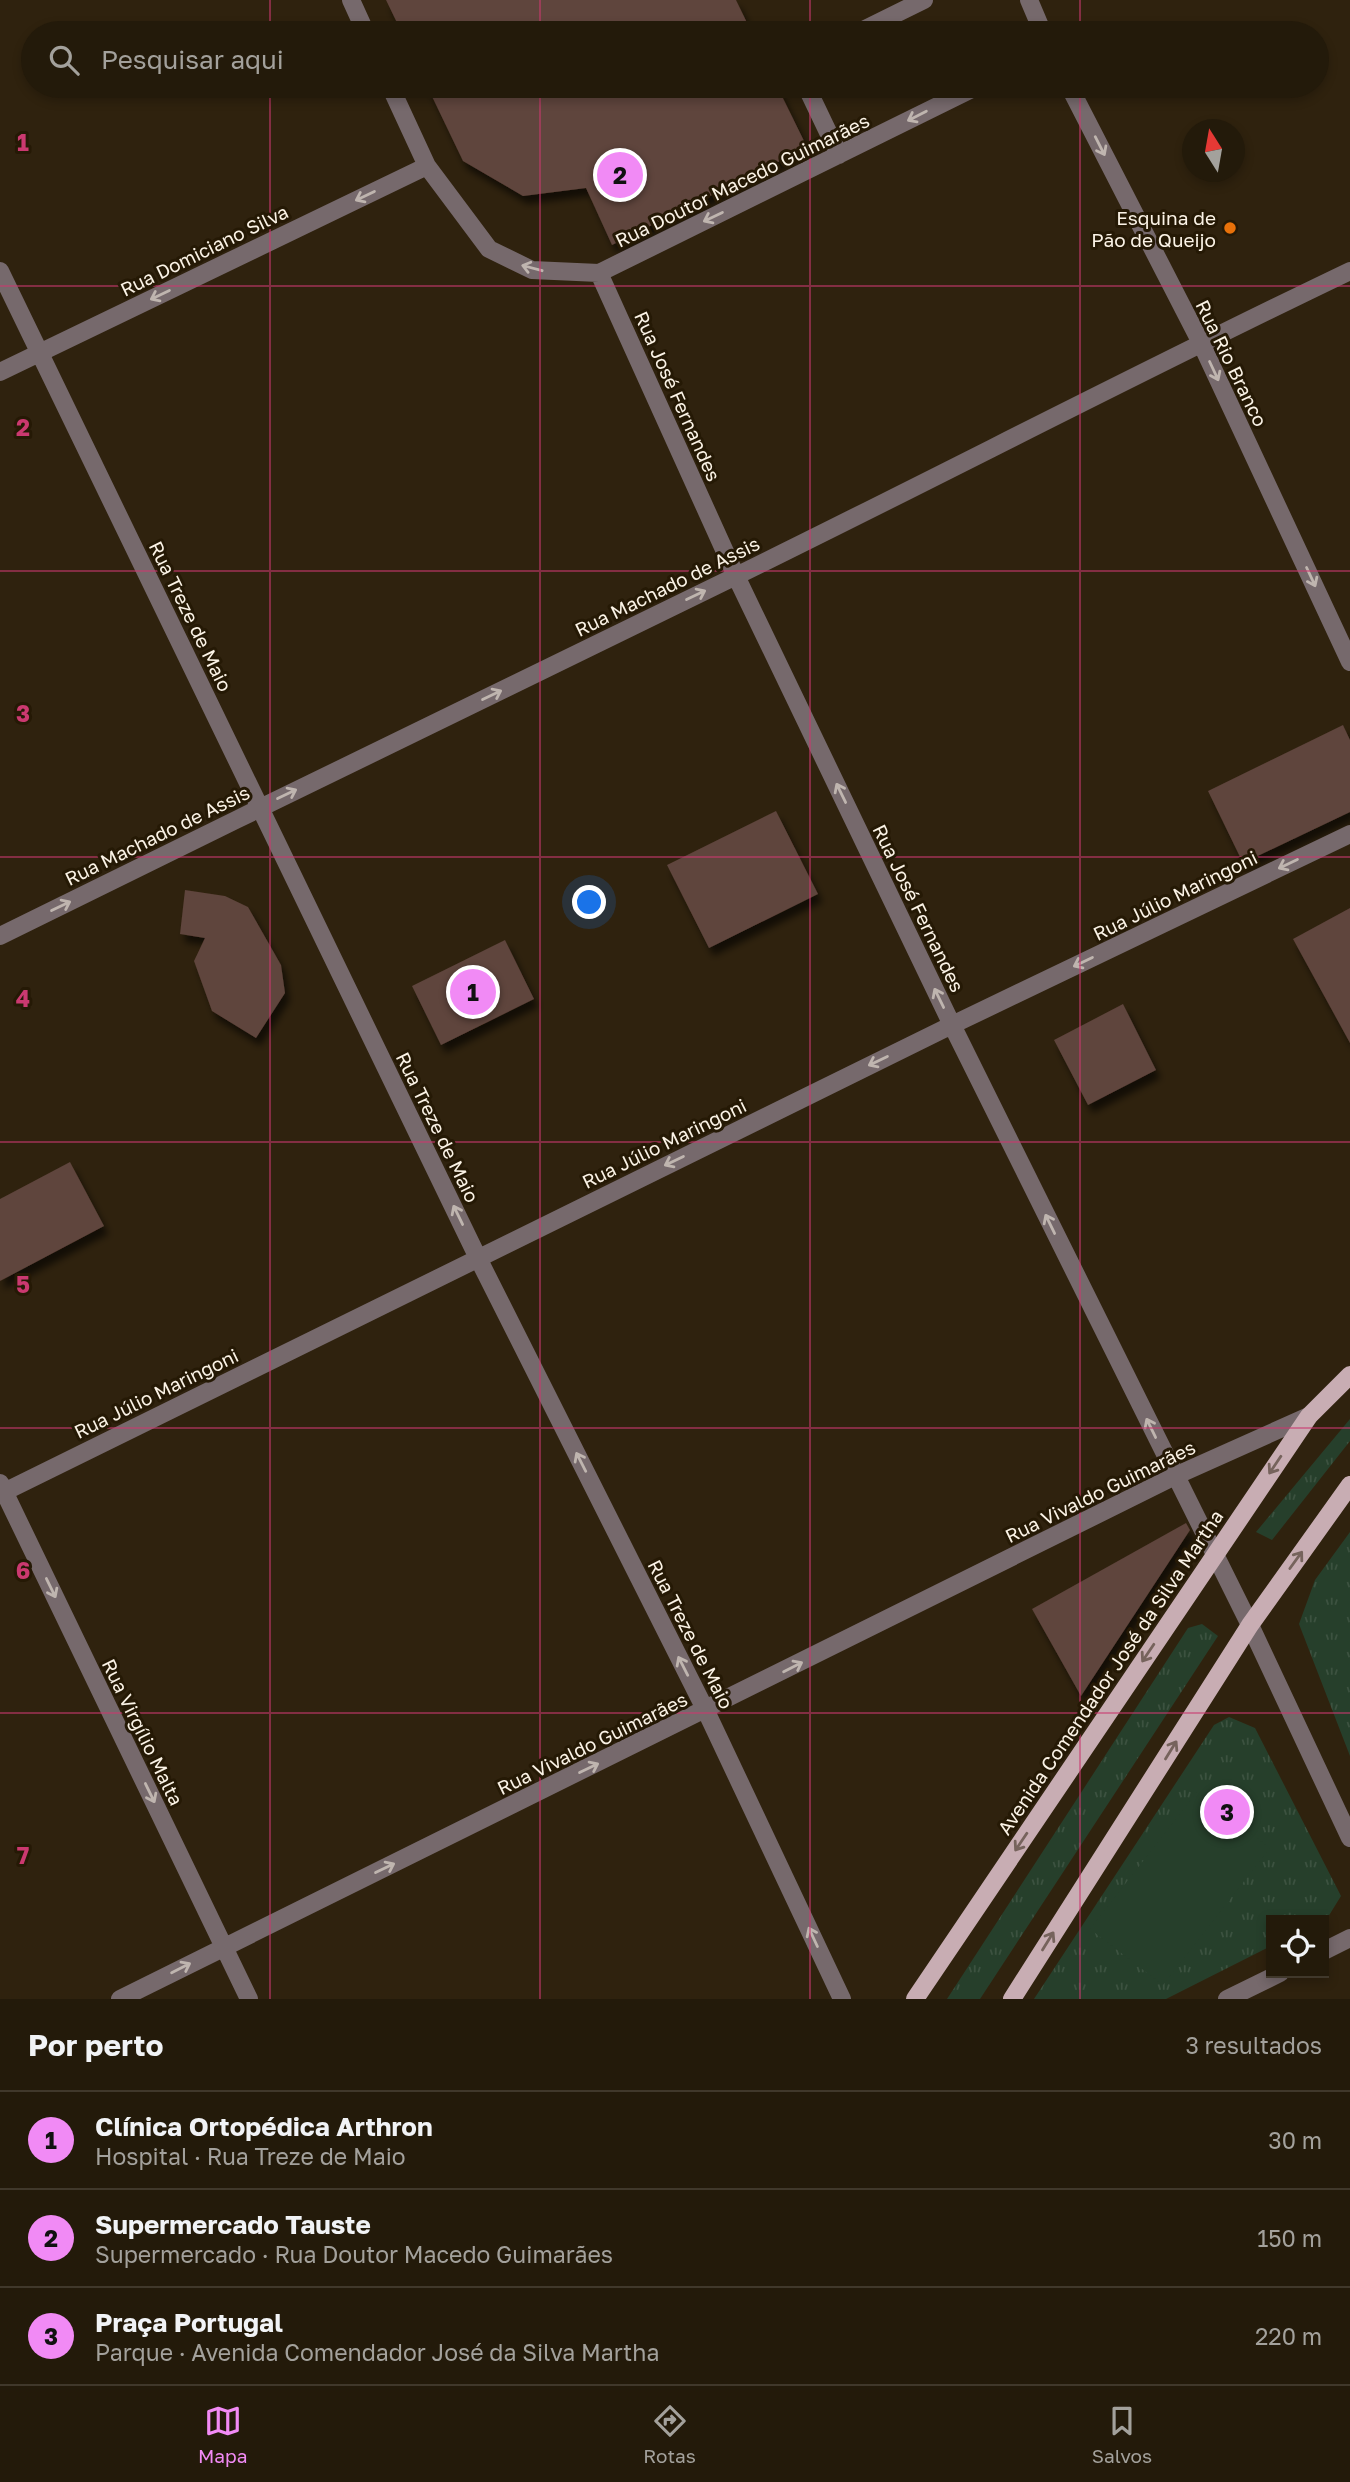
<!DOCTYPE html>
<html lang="pt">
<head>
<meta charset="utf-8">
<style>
	body { margin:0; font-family:"Golos Text",sans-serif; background:#2b2313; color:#f1f3f6 }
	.controls { position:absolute; right:21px; bottom:21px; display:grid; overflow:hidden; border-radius:0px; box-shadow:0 4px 10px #0003 }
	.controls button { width:63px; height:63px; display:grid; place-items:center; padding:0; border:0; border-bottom:2px solid #40382b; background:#231a0a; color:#f1f3f6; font:35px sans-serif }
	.compass { position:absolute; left:1182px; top:119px; width:63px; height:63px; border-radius:50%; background:#231a0a; box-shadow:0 4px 10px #0003; rotate:349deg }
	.you { position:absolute; left:590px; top:903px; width:24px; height:24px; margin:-18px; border:5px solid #fff; border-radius:50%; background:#1a73e8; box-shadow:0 0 0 10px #1a73e833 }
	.badge { display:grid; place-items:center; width:46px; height:46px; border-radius:50%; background:#f18af5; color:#111; font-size:23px; font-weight:700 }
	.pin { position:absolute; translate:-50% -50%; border:4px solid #fff; box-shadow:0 2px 7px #0006 }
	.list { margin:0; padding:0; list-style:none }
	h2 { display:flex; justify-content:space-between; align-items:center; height:91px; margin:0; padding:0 28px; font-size:30px }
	h2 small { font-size:23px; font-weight:400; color:#a3a19c }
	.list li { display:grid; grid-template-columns:46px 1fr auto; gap:21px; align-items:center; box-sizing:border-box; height:98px; padding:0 28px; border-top:2px solid #40382b }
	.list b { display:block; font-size:26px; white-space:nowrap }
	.list p { margin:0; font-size:23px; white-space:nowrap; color:#a3a19c }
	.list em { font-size:23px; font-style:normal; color:#a3a19c }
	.icon { flex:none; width:38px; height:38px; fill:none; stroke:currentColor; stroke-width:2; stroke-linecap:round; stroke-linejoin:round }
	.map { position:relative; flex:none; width:1350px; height:1999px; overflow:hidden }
	.search { position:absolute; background:#231a0a; box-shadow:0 4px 10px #0003; left:21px; right:21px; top:21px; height:77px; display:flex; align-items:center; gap:18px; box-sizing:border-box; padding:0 24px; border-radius:38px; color:#a3a19c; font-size:26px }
	.sheet { height:385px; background:#231a0a }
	nav { display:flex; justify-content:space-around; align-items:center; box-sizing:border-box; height:98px; border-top:2px solid #40382b; background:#231a0a; font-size:19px; color:#a3a19c }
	nav a { display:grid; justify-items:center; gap:4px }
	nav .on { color:#f18af5 }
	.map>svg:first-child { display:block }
	.grass { fill:url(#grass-tufts) }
	.pitch { fill:#263f2b }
	.building { fill:#5e443c; filter:url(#shadow) }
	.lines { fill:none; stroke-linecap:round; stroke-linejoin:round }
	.minor { stroke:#76696c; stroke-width:18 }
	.major { stroke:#c8adb3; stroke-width:18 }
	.oneway { stroke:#bfb5af }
	.oneway2 { stroke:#76635c }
	.grid { fill:none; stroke:#cb3970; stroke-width:2; stroke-opacity:0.55 }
	.food-dot { fill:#e8710a; stroke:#251905; stroke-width:2.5 }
	.labels { text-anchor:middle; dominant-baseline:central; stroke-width:6; stroke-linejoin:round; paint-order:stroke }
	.street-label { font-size:19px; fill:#fbf3e6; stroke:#251905 }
	.poi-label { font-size:19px; fill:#fbf3e6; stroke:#251905; text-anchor:end }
	.grid-label { font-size:23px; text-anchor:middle; font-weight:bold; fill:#cb3970; stroke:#251905; stroke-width:6; stroke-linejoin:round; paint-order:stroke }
</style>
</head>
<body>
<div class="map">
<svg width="1350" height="1999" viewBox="0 0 1350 1999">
	<defs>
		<pattern id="grass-tufts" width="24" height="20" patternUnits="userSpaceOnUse" patternTransform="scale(1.75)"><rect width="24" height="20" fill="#263f2b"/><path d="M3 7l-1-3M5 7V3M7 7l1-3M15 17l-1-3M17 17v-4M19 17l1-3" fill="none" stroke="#3c5240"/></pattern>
		<filter id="shadow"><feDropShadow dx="4.5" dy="8" stdDeviation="3.5" flood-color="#0009"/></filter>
	</defs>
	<rect width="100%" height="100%" fill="#2f220e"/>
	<path class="grass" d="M1350,1419V1441L1272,1540L1256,1532Z
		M1350,1532V1756L1299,1624L1315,1580Z
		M1202,1624L1218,1636L980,1999H947L1188,1628Z
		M1229,1717L1255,1728L1341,1896L1328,1917L1322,1920H1271V1946L1166,1999H1034L1214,1725Z"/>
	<path class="pitch" d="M1197,1792L1270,1848L1163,1985L1090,1929Z"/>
	<path class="building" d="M386,0H736L752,33H402Z
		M427,86H777L806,145L778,162L612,245L586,188L523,196L463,161Z
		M1343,725L1350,740V812L1243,863L1208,791Z
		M776,811L818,894L709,948L667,865Z
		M185,890L225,896L248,907L281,965L285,993L256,1038L212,1011L194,961L205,938L180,934Z
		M1350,908V1043L1293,939Z
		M505,940L534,999L441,1045L412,986Z
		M1123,1004L1156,1070L1088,1105L1054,1040Z
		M70,1162L104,1226L0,1281V1199Z
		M1186,1523L1190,1530L1081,1696L1032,1609Z"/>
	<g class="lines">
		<path class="minor" d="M351,0L366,33
			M1029,0L1043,33
			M857,33L924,0
			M390,86L427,166L489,249L532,270L599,273L978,86
			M806,86L839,155
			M1069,86L1201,343L1350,662
			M0,271L478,1258L706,1711L842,1999
			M599,273L736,576L952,1025L1250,1625L1350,1838
			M0,372L427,166
			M0,936C244,815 489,697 734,577C940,476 1143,370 1350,271
			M0,1483L249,1999
			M0,1494L952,1025L1350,834
			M1324,1951L1350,1938
			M120,1999L1175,1476L1309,1416
			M1227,1999L1280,1973"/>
		<path class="major" d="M915,1999L1309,1416L1350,1375
			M1012,1999L1250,1625L1350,1485"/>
	</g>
	<defs><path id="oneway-shaft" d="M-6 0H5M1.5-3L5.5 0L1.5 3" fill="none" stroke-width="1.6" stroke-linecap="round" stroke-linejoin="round" transform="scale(1.75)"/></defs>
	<g class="oneway">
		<use href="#oneway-shaft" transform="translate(917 116) rotate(153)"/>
		<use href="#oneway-shaft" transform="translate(1100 146) rotate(63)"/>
		<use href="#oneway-shaft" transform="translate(365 196) rotate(154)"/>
		<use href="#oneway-shaft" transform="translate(713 217) rotate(154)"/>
		<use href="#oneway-shaft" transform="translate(532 268) rotate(-165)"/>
		<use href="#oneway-shaft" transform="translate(160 295) rotate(154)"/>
		<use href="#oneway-shaft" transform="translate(1214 371) rotate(65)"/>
		<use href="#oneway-shaft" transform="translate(1311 577) rotate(65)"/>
		<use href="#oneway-shaft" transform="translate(696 595) rotate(-26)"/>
		<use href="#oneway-shaft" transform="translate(492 695) rotate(-26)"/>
		<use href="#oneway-shaft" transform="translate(841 793) rotate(-116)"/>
		<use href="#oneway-shaft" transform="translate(287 794) rotate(-26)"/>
		<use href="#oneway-shaft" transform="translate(1288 864) rotate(154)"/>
		<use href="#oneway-shaft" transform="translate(61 906) rotate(-26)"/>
		<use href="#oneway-shaft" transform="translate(1083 962) rotate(154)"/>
		<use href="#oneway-shaft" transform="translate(939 998) rotate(-116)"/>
		<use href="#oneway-shaft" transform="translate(878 1061) rotate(154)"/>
		<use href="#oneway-shaft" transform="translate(674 1161) rotate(154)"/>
		<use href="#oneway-shaft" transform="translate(458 1215) rotate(-116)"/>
		<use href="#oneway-shaft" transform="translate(1050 1224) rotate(-116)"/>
		<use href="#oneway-shaft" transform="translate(1151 1428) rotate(-116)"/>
		<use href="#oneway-shaft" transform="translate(581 1462) rotate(-117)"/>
		<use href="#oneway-shaft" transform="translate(51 1588) rotate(64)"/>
		<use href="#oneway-shaft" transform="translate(683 1666) rotate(-117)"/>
		<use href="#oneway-shaft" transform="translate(793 1667) rotate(-27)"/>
		<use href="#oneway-shaft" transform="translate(589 1768) rotate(-26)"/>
		<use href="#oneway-shaft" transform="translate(150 1793) rotate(64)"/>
		<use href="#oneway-shaft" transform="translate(385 1868) rotate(-26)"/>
		<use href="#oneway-shaft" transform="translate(813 1937) rotate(-115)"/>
		<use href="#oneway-shaft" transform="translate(181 1968) rotate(-27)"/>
	</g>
	<g class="oneway2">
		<use href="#oneway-shaft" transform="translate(1275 1465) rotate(124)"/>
		<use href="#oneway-shaft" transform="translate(1296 1560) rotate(-54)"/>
		<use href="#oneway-shaft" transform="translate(1148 1653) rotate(124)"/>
		<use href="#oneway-shaft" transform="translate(1171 1750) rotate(-58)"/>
		<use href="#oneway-shaft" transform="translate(1021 1842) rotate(124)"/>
		<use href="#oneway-shaft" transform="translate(1048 1941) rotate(-58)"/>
	</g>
	<path class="grid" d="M270,0V33M540,0V33M810,0V33M1080,0V33M270,86V1999M540,86V1999M810,86V1999M1080,86V1999M0,286H1350M0,571H1350M0,857H1350M0,1142H1350M0,1428H1350M0,1713H1350"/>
	<circle class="food-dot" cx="1230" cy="228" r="7"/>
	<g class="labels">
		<g class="street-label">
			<text transform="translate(742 180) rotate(-26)">Rua Doutor Macedo Guimarães</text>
			<text transform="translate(204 250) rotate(-26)">Rua Domiciano Silva</text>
			<text transform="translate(1232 363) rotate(64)">Rua Rio Branco</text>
			<text transform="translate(678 396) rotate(66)">Rua José Fernandes</text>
			<text transform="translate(667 586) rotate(-26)">Rua Machado de Assis</text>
			<text transform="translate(191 616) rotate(64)">Rua Treze de Maio</text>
			<text transform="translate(157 835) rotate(-26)">Rua Machado de Assis</text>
			<text transform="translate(1175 895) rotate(-26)">Rua Júlio Maringoni</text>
			<text transform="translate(919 908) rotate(64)">Rua José Fernandes</text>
			<text transform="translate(438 1127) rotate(64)">Rua Treze de Maio</text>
			<text transform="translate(664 1143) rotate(-26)">Rua Júlio Maringoni</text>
			<text transform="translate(156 1393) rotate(-26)">Rua Júlio Maringoni</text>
			<text transform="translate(1100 1491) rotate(-26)">Rua Vivaldo Guimarães</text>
			<text transform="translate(691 1634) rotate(63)">Rua Treze de Maio</text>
			<text transform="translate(1110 1672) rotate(-56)">Avenida Comendador José da Silva Martha</text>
			<text transform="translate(143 1732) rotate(64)">Rua Virgílio Malta</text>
			<text transform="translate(592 1743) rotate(-26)">Rua Vivaldo Guimarães</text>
		</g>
		<g class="poi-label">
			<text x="1216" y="217">Esquina de<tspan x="1216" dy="22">Pão de Queijo</tspan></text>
		</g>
	</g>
	<g class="grid-label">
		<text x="23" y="151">1</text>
		<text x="23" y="436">2</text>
		<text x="23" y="722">3</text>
		<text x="23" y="1007">4</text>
		<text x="23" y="1293">5</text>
		<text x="23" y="1579">6</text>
		<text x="23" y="1864">7</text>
	</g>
</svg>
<div class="controls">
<button><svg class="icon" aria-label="locate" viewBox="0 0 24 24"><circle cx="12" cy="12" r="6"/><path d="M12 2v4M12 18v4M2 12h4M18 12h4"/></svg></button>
</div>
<svg class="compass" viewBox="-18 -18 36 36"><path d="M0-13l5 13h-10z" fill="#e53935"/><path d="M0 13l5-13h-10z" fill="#a3a19c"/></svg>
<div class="you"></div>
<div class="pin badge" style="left:473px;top:992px">1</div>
<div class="pin badge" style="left:620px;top:175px">2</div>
<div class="pin badge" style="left:1227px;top:1812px">3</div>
<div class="search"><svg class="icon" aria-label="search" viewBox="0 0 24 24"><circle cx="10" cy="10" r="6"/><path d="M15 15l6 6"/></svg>Pesquisar aqui</div>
</div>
<section class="sheet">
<h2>Por perto<small>3 resultados</small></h2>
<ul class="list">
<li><span class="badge">1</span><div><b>Clínica Ortopédica Arthron</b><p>Hospital · Rua Treze de Maio</p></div><em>30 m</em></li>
<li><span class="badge">2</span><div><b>Supermercado Tauste</b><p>Supermercado · Rua Doutor Macedo Guimarães</p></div><em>150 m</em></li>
<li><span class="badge">3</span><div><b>Praça Portugal</b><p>Parque · Avenida Comendador José da Silva Martha</p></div><em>220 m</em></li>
</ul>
</section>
<nav>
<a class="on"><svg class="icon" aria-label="map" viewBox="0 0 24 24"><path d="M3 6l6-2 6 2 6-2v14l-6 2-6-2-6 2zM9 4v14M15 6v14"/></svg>Mapa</a>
<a><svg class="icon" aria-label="directions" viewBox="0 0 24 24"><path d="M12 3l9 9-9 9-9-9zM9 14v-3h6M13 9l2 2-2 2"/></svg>Rotas</a>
<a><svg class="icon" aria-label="saved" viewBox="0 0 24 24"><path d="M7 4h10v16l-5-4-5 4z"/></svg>Salvos</a>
</nav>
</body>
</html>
